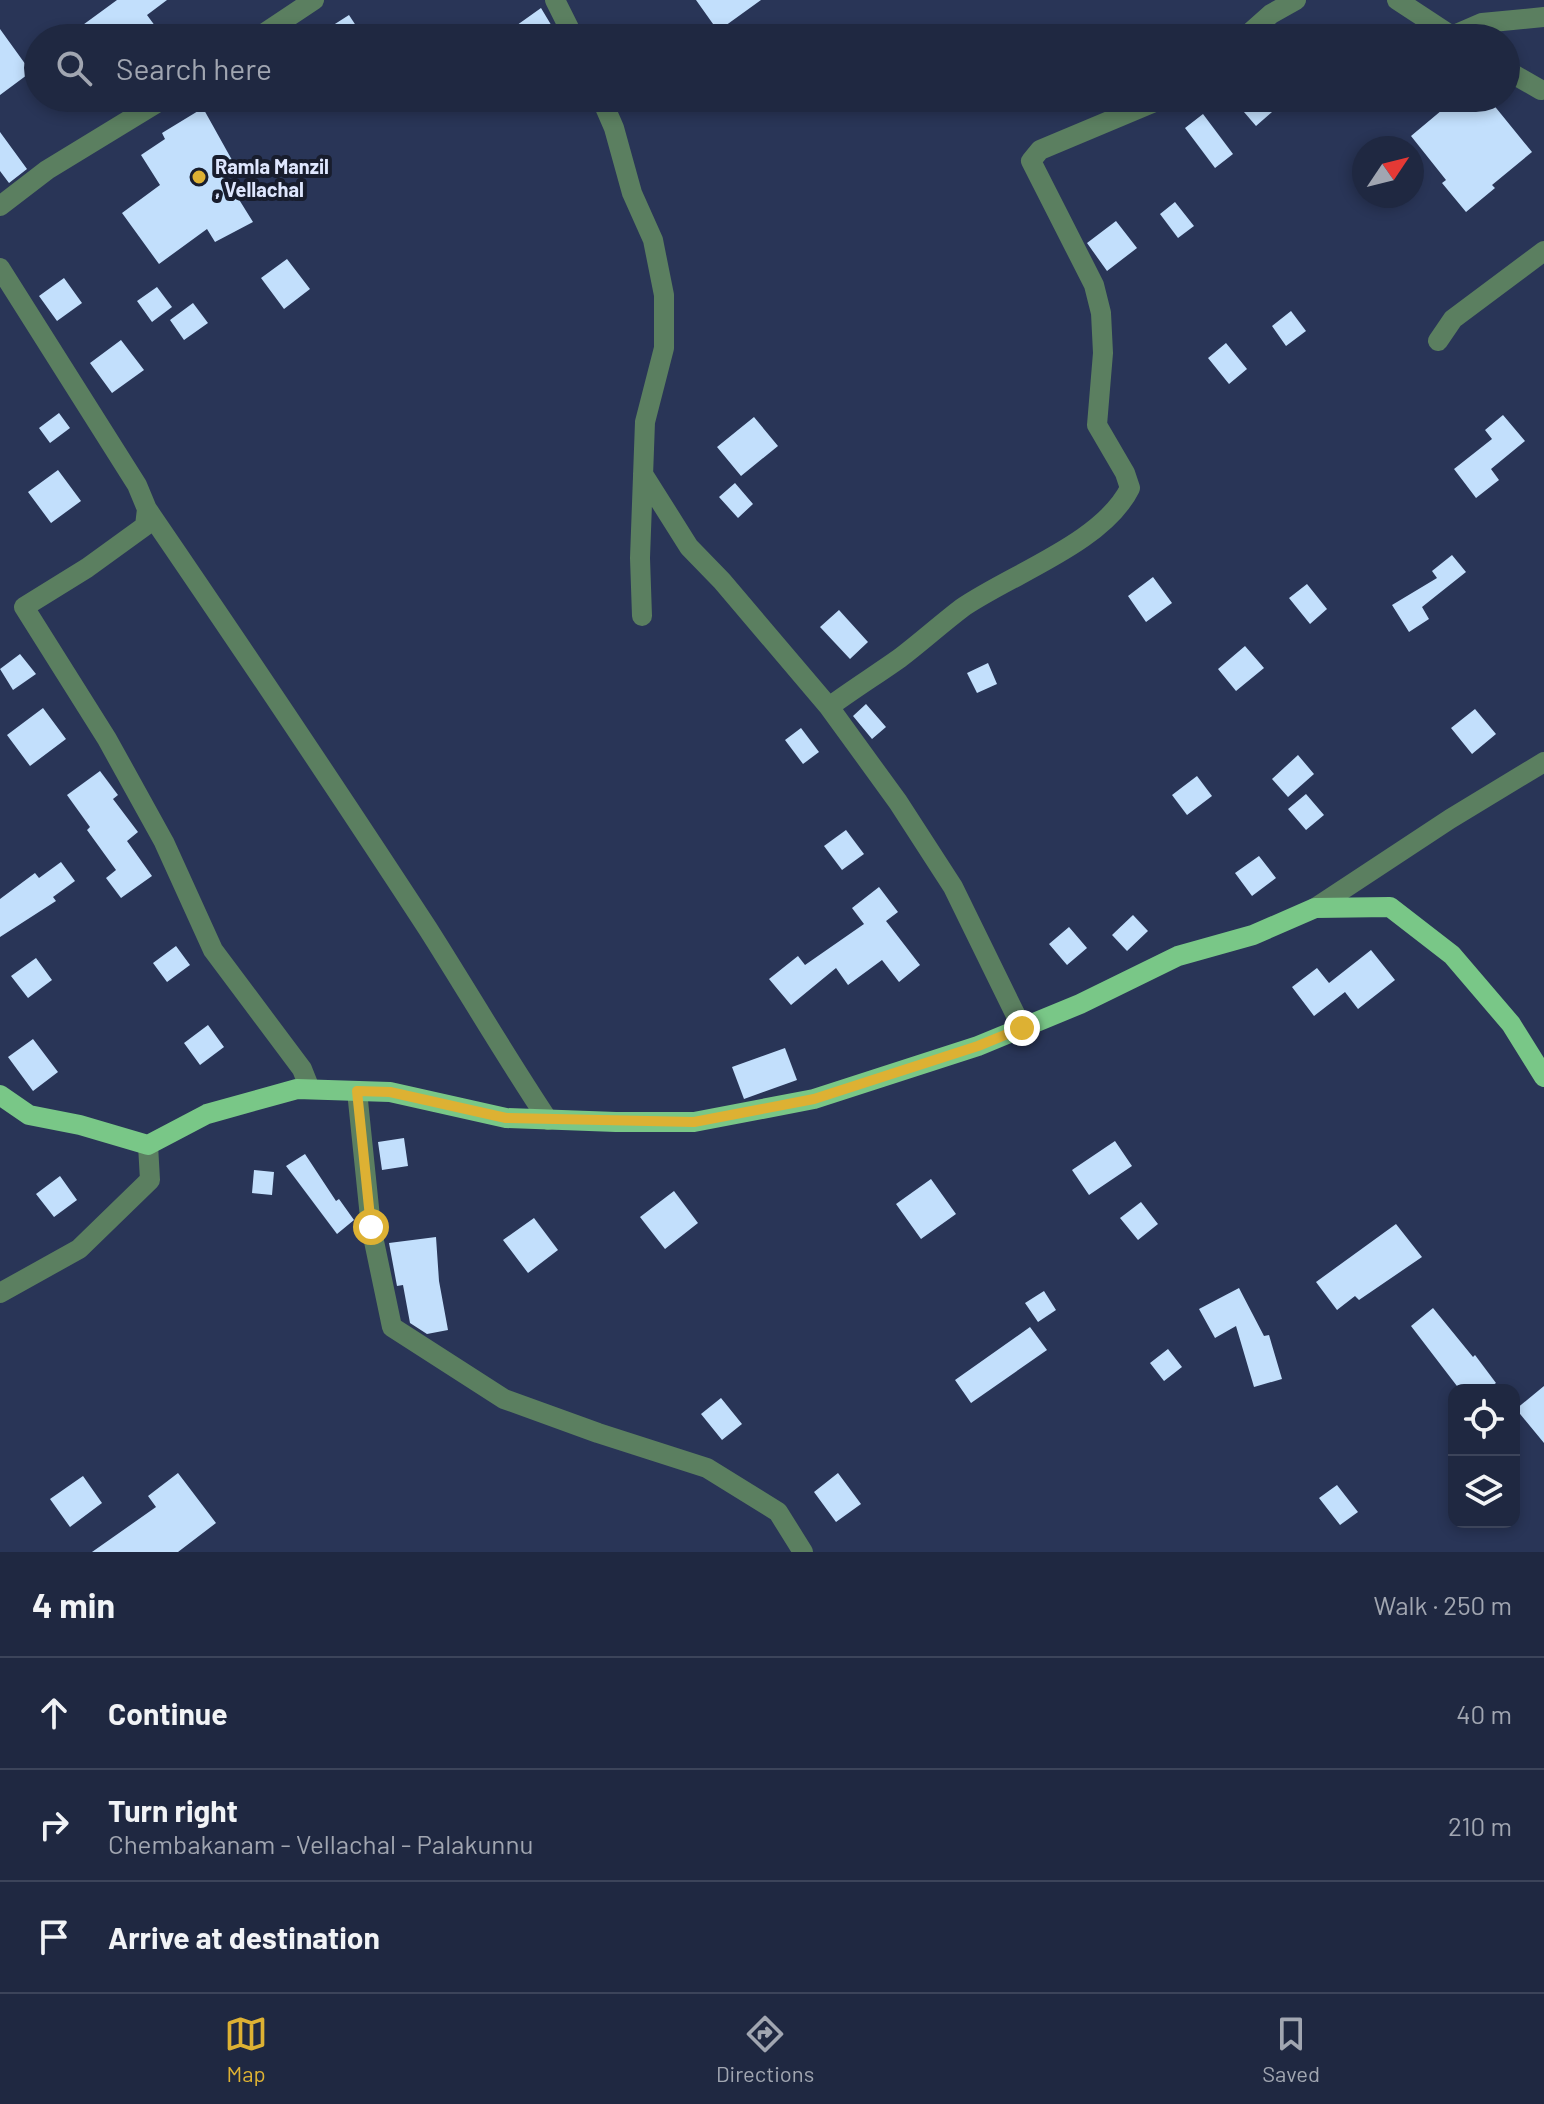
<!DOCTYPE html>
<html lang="en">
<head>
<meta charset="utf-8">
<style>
	body { margin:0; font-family:Barlow,sans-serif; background:#273048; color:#f1f3f6 }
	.controls { position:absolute; right:24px; bottom:24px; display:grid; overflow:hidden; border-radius:16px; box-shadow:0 4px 12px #0003 }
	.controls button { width:72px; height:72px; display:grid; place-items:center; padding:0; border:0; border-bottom:2px solid #3c445a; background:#1f2841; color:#f1f3f6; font:40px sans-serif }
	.compass { position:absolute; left:1352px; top:136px; width:72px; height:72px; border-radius:50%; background:#1f2841; box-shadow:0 4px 12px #0003; rotate:55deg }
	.stop { position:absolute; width:24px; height:24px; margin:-18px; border:6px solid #ddb133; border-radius:50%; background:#fff }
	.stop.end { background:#ddb133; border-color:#fff; box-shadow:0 2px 8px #0008 }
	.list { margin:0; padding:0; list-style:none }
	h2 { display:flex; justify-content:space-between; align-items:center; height:104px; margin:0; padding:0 32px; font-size:34px }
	h2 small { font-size:26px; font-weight:400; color:#a1a6b1 }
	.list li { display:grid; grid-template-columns:52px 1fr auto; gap:24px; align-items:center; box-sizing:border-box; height:112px; padding:0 32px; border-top:2px solid #3c445a }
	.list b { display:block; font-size:30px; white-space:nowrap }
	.list p { margin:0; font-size:26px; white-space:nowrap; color:#a1a6b1 }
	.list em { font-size:26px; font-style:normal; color:#a1a6b1 }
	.icon { flex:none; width:44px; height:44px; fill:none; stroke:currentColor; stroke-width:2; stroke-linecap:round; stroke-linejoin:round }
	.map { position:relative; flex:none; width:1544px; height:1552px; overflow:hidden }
	.search { position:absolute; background:#1f2841; box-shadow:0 4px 12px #0003; left:24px; right:24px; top:24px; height:88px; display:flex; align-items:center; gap:20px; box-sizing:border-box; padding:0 28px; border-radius:44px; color:#a1a6b1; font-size:30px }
	.sheet { height:440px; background:#1f2841 }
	nav { display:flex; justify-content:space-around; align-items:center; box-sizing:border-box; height:112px; border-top:2px solid #3c445a; background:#1f2841; font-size:22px; color:#a1a6b1 }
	nav a { display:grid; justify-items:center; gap:4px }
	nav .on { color:#ddb133 }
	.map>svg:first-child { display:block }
	.building { fill:#c2dffc }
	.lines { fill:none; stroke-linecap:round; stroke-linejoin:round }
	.minor { stroke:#5b7f60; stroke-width:20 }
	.major { stroke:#79c787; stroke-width:20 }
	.route { stroke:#ddb133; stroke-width:10 }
	.poi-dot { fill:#ddb133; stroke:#181d2d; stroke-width:3 }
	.labels { text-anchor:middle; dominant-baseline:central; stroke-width:8; stroke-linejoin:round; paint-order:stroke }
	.poi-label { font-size:20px; font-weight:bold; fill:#dee6fd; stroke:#181d2d; text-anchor:start }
</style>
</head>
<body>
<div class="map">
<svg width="1544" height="1552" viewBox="0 0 1544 1552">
	<rect width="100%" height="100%" fill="#293557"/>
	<path class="building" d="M117,0H167L147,15L164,38H65Z
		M696,0H761L718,31Z
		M541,8L559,38H499Z
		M349,15L364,38H313Z
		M0,29L31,72L0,95Z
		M1232,98H1288L1256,126Z
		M1441,98H1488L1532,152L1492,185L1495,188L1466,212L1442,183L1446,180L1411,136L1448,105Z
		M203,108L232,160L220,169L253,222L215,242L207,229L159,264L122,213L160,185L141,155L165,139L162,133Z
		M1203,114L1233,154L1215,168L1185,128Z
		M0,132L27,169L9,183L0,171Z
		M1175,202L1194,226L1178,238L1160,214Z
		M1116,221L1137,248L1107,271L1087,243Z
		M287,259L310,289L284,309L261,278Z
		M64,278L82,303L57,321L39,296Z
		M157,287L172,307L152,322L137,301Z
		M193,303L208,323L184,340L170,320Z
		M1291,311L1306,331L1286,346L1272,326Z
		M121,340L144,370L112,393L90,363Z
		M1226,343L1247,369L1229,384L1208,358Z
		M59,413L70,428L50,443L39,428Z
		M1503,415L1525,441L1491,469L1499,480L1476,498L1454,469L1492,439L1485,430Z
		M754,417L778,446L741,476L717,447Z
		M58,470L81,501L51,523L28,492Z
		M735,483L753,504L738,518L719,497Z
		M1452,555L1466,572L1422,607L1429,619L1409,632L1392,605L1437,578L1432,571Z
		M1153,577L1172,603L1146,622L1128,596Z
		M1307,584L1327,609L1310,624L1289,598Z
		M839,610L868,642L850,659L820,627Z
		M1245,646L1264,668L1236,691L1218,669Z
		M20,654L36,674L13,690L0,669Z
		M988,663L997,684L977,693L967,673Z
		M866,704L886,727L872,739L853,716Z
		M43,708L66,739L30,766L7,735Z
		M1475,709L1496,734L1472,754L1451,728Z
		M801,728L819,752L803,764L785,740Z
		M1298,755L1314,774L1288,797L1272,779Z
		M100,771L118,795L113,799L138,832L127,841L152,876L121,898L106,878L116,870L87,830L90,827L67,795Z
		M1197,776L1212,796L1187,815L1172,795Z
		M1306,794L1324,815L1306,830L1288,809Z
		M846,830L864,854L842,870L824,846Z
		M1259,856L1276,878L1252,896L1235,873Z
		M61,862L75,881L53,897L56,901L0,937V899L35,873L39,878Z
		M879,887L898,912L886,921L920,965L899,982L882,960L848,985L836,968L791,1005L769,979L798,956L805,965L864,924L852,908Z
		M1133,915L1148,931L1127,951L1112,935Z
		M1069,927L1087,948L1067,965L1049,944Z
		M176,946L190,965L167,982L153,963Z
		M1371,950L1395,980L1358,1009L1345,992L1314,1016L1292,987L1317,968L1329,983Z
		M36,958L52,980L28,998L11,976Z
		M208,1025L224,1047L200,1065L184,1043Z
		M33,1039L58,1072L33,1091L8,1057Z
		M785,1048L797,1080L744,1099L732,1067Z
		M404,1138L408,1166L382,1170L378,1142Z
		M1115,1141L1132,1166L1089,1195L1072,1170Z
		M305,1154L336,1201L339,1199L354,1220L337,1234L286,1166Z
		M254,1170L274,1172L272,1195L252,1193Z
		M60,1176L77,1200L54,1217L36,1194Z
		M931,1179L956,1214L921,1239L896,1204Z
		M674,1191L698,1223L665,1249L640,1217Z
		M1141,1202L1158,1224L1138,1240L1120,1218Z
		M534,1218L558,1250L528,1273L503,1240Z
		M1396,1224L1422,1257L1359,1300L1355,1296L1337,1310L1316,1282Z
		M436,1237L439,1281L448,1330L427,1334L410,1323L403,1285L397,1286L389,1243Z
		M1239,1288L1264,1336L1269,1335L1282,1379L1254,1387L1236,1326L1215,1338L1199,1309Z
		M1044,1291L1056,1310L1038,1322L1025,1303Z
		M1433,1308L1473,1357L1475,1355L1496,1383L1486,1390H1460L1411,1326Z
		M1030,1327L1047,1350L971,1403L955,1380Z
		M1168,1349L1182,1367L1164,1381L1150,1363Z
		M1544,1386V1443L1516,1409Z
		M721,1398L742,1424L722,1440L701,1414Z
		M178,1473L216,1523L178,1552H92L156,1507L148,1496Z
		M838,1473L861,1504L836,1522L814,1492Z
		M83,1476L102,1503L70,1527L50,1499Z
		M1337,1485L1358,1512L1340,1525L1319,1498Z"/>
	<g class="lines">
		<path class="minor" d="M555,0L574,38
			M1397,0L1455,38
			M1452,36L1482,23L1544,17
			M257,38L314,0
			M1244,38L1271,14L1296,0
			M1506,70L1541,90
			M601,98L614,128L632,193L653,240L664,295V348L645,422L640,558L642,616
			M0,206L47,170L165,98
			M0,268L137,485L147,509L145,526L87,568L24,607L107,739L164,842L213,950L302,1069L310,1089
			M1438,341L1453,319L1544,251
			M643,474L689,547L722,581L829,707L898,802L953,887L1022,1028
			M147,509C242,648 336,788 428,929C468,992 506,1057 548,1120
			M829,707C852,690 876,675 900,658C921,642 941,624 962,608C1011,574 1103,543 1130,488L1125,473L1097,425L1103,353L1101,313L1094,285L1031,161L1040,150L1164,98
			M1315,908L1450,819L1544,762
			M357,1091L371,1227L392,1327L504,1399L598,1433L707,1468L778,1512L803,1552
			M0,1293L79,1249L150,1180L148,1145"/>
		<path class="major" d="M0,1095L29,1115L80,1125L148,1145L207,1114L297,1089L390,1092L506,1118L616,1122H694L814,1099L978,1046L1080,1004L1178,956L1253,935L1315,908L1390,907L1452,955L1511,1024L1544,1077"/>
	</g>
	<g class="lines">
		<path class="route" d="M371,1227L357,1091L390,1092L506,1118L694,1122L814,1099L978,1046L1022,1028"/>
	</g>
	<circle class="poi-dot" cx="199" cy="177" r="8"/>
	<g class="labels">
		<g class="poi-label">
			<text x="215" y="166">Ramla Manzil<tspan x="215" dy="23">, Vellachal</tspan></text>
		</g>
	</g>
</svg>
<div class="controls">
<button><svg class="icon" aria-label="locate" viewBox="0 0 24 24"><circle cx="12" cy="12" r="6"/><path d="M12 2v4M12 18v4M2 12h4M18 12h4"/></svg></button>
<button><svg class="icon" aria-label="layers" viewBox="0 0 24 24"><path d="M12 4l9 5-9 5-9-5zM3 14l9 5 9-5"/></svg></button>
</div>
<svg class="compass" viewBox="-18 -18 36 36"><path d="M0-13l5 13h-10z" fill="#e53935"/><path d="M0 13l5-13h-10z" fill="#a1a6b1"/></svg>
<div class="stop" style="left:371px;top:1227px"></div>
<div class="stop end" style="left:1022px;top:1028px"></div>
<div class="search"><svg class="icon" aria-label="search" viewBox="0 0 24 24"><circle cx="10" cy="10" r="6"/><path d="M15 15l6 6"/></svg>Search here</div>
</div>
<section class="sheet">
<h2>4 min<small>Walk · 250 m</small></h2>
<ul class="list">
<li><svg class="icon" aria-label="ahead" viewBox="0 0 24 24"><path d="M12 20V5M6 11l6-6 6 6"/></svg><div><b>Continue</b></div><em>40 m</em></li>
<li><svg class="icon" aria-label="right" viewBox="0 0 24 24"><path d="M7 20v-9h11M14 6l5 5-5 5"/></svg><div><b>Turn right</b><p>Chembakanam - Vellachal - Palakunnu</p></div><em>210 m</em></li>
<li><svg class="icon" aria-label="arrive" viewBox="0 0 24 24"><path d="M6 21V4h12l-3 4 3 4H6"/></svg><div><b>Arrive at destination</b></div></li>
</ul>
</section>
<nav>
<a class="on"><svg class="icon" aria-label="map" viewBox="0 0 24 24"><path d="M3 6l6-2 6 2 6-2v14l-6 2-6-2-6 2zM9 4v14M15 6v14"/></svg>Map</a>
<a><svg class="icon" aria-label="directions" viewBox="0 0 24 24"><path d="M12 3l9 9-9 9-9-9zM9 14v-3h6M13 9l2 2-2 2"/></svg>Directions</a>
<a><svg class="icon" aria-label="saved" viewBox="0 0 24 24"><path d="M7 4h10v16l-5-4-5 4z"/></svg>Saved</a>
</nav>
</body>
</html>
